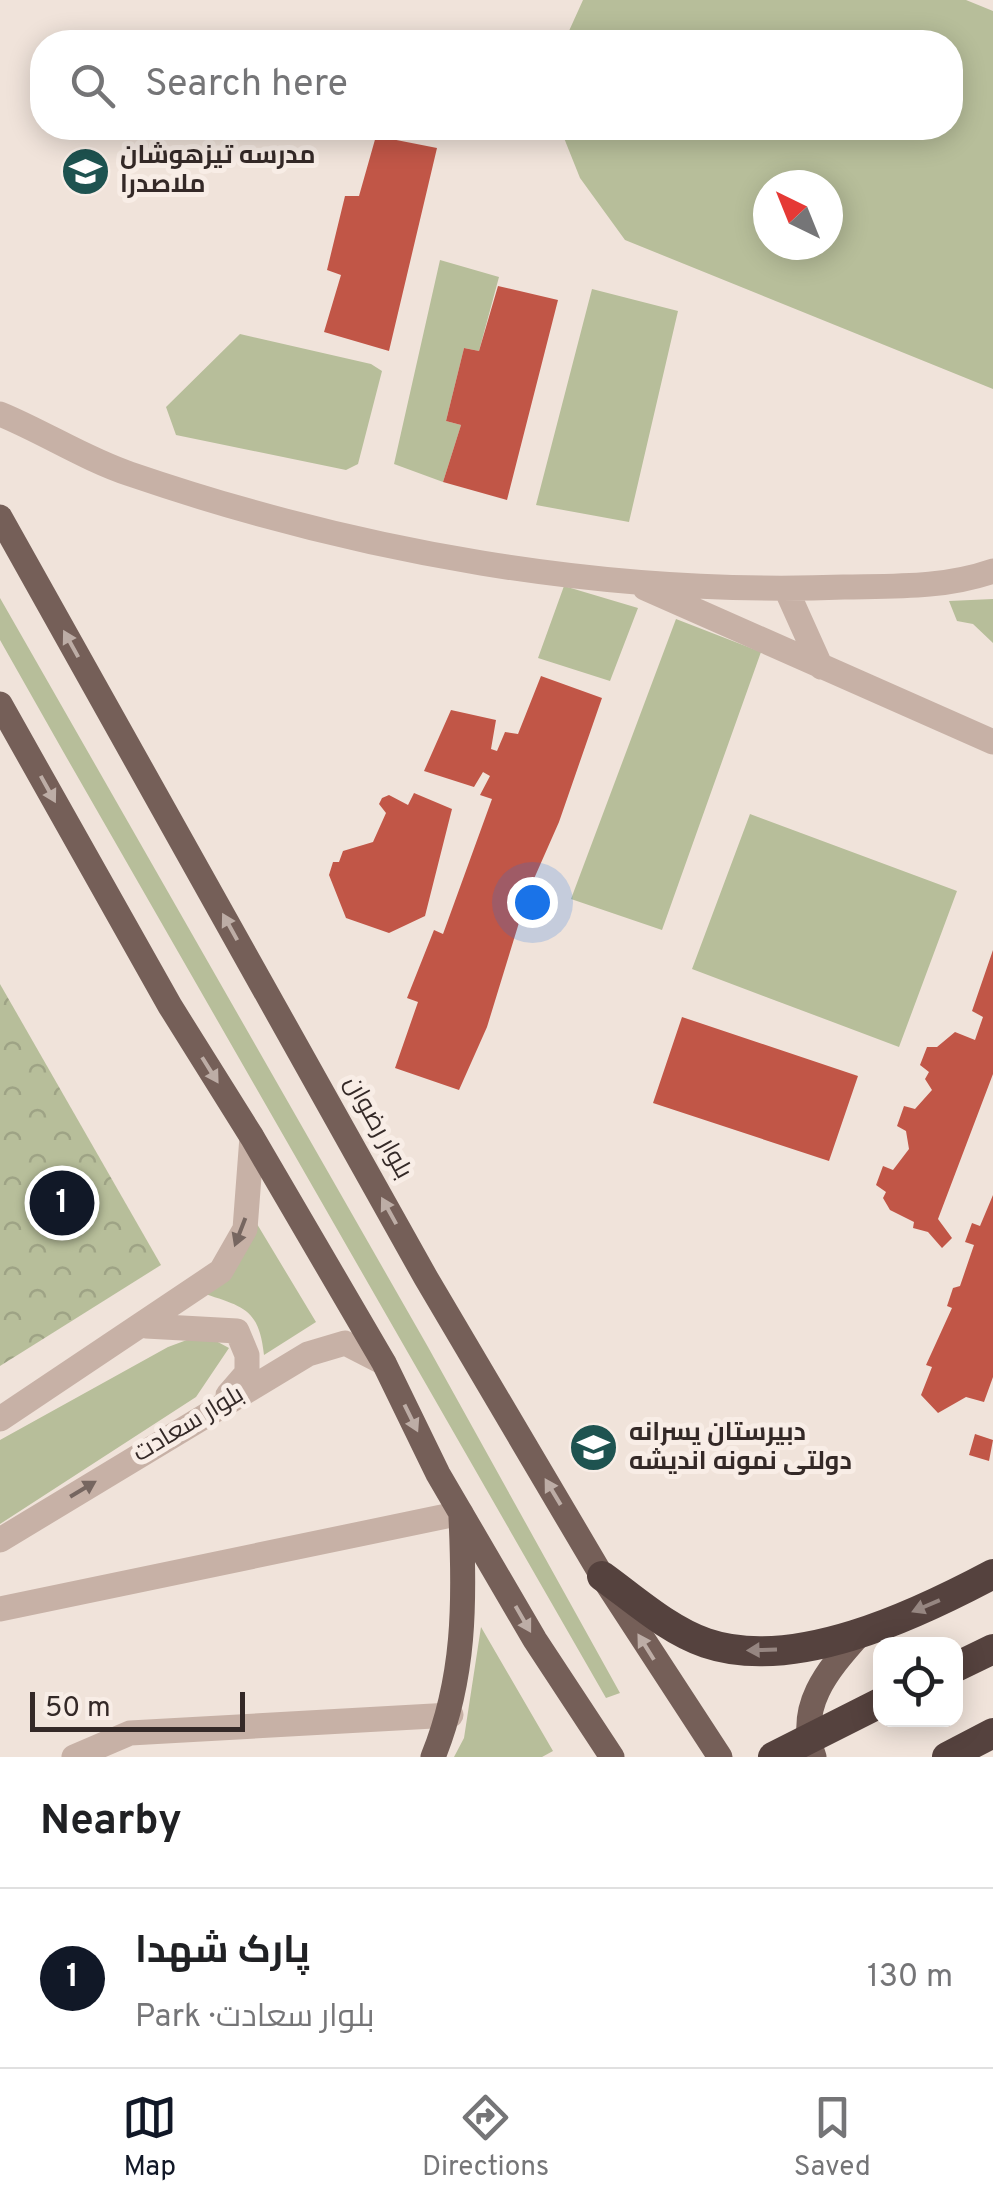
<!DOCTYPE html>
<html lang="en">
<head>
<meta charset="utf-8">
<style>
	body { margin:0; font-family:Overpass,Cairo,sans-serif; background:#f2f2f2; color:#202124 }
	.controls { position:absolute; right:30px; bottom:30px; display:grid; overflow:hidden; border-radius:20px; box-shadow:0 5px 25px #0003 }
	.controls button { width:90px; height:90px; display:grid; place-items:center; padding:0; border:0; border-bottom:2px solid #e0e0e0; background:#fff; color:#202124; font:50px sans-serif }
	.compass { position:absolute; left:753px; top:170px; width:90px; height:90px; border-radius:50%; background:#fff; box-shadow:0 5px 25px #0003; rotate:317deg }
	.scale { position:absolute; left:30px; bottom:25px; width:215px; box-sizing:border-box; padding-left:10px; border:5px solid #342927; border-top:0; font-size:28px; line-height:35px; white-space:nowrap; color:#342927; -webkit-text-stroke:8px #f8ede6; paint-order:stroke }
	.you { position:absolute; left:532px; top:902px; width:35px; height:35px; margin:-25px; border:8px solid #fff; border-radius:50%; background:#1a73e8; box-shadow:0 0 0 15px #1a73e833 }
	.badge { display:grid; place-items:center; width:65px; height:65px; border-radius:50%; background:#111827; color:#fff; font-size:32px; font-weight:700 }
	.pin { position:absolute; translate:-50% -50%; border:5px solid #fff; box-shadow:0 2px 10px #0006 }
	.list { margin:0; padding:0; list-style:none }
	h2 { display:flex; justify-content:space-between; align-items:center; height:130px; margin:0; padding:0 40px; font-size:42px }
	h2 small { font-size:32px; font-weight:400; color:#757577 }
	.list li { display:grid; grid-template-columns:65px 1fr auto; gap:30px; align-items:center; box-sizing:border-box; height:180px; padding:0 40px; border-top:2px solid #e0e0e0 }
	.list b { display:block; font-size:38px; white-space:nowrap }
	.list p { margin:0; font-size:32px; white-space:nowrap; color:#757577 }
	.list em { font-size:32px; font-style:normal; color:#757577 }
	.icon { flex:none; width:55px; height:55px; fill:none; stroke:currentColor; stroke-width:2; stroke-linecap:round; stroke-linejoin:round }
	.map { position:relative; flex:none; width:993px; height:1757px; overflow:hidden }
	.search { position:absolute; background:#fff; box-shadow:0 5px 25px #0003; left:30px; right:30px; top:30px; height:110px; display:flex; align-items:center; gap:25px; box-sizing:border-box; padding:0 35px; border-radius:40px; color:#757577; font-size:38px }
	.sheet { height:310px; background:#fff }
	nav { display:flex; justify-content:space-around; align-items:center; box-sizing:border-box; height:140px; border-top:2px solid #e0e0e0; background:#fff; font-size:28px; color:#757577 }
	nav a { display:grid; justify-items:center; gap:5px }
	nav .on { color:#111827 }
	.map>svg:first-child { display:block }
	.grass { fill:#b7be9a; fill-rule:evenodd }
	.park { fill:url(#park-crowns) }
	.building { fill:#c15647 }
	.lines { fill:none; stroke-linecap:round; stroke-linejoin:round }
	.minor { stroke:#c7b1a6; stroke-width:25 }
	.major { stroke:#755f58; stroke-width:25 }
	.highway { stroke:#55423e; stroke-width:30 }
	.highway-bridge { stroke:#55423e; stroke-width:30 }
	.oneway { fill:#bdada6 }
	.oneway2 { fill:#766660 }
	.oneway3 { fill:#968681 }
	.labels { text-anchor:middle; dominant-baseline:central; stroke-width:10; stroke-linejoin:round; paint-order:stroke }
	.poi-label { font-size:25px; font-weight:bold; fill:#342927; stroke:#f8ede6; text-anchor:start }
	.street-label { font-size:25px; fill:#342927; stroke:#f8ede6 }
</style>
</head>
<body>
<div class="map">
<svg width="993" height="1757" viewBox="0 0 993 1757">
	<defs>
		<pattern id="park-crowns" width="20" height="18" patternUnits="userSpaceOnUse" patternTransform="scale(2.5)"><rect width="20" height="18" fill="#b7be9a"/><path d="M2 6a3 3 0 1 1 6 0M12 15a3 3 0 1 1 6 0" fill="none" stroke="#9ea385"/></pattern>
	</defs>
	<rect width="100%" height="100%" fill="#f0e3da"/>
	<path class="grass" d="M583,0H966L993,11V389L625,240L580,178L560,128H950V42H564ZM768,185H828V245H768Z
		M440,260L499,277L479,351L464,348L446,421L461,425L443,482L394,464Z
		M592,289L678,311L629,522L536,505Z
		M240,334L371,364L382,371L358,464L346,470L176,435L166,407Z
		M564,586L638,608L610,681L538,658Z
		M0,598L428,1347L620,1693L606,1698L64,753L0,640Z
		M993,599V643L973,624L957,621L949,601Z
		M676,619L761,652L662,930L571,899Z
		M750,814L957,891L899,1047L692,969Z
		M257,1224L316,1322L264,1355C259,1310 245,1307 205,1294Z
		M203,1334L229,1348L196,1397L0,1524V1440L168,1347Z
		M481,1627L553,1751L542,1757H454L464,1738Z"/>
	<path class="park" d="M0,984L161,1265L0,1366Z"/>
	<path class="building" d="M376,136L437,148L389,351L324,332L341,275L327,270L345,196H359Z
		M498,286L558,300L507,500L443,482L461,425L446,421L464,348L479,351Z
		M541,676L602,698L559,822L529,890L487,1027L459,1090L395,1068L418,1002L407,998L434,930L443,934L492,799L480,795L490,776L483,772L474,787L424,771L451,710L496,720L491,749L497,751L505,732L518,734Z
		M414,793L452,809L425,916L389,933L346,918L329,875L333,862H339L343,851L373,842L386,813L379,804L382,798L389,795L408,805Z
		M993,950V1074L938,1219L952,1238L942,1248L928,1232L913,1228L914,1222L890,1210L883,1198L886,1192L876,1185L883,1166L893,1170L909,1149L906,1131L897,1126L904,1106L915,1109L932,1090L925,1079L929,1072L920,1065L927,1047H937L955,1032L975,1040L983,1017L972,1011Z
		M682,1017L858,1076L829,1161L653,1103Z
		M993,1195V1377L984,1402L966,1397L938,1413L921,1395L932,1367L926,1365L952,1308L947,1306L953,1288L960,1286L974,1245L965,1242L972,1223L980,1226Z
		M975,1434L993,1440L989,1461L969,1455Z"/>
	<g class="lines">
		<path class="minor" d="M0,414C44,432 85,459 130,474C358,552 603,596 844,587C895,586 944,588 993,571
			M645,588L993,742
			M786,589L821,667
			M146,1326L237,1331L247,1355V1373L228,1395
			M0,1419L221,1271L245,1229L252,1137
			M0,1540L308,1354L345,1343L384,1363
			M0,1609L461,1513
			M74,1757L130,1733L451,1715"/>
		<path class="major" d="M0,517L426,1278L602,1576L720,1757
			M0,704L170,1006L252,1137L384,1363L438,1474L535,1640L612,1757
			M433,1757C465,1678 465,1602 461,1518
			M814,1757C796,1707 827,1671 859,1635"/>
		<path class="highway" d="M602,1576C634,1599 668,1630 706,1643C794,1673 916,1615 993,1574
			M956,1667L993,1649
			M947,1757L993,1733"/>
		<path class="highway-bridge" d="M773,1757L880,1703"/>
	</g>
	<defs><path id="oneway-solid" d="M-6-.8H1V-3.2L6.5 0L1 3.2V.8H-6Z" transform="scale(2.5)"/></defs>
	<g class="oneway">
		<use href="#oneway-solid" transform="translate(71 644) rotate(-119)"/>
		<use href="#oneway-solid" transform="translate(48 789) rotate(61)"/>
		<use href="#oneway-solid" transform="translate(230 927) rotate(-119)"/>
		<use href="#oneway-solid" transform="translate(210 1070) rotate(58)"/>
		<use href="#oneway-solid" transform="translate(389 1211) rotate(-119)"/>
		<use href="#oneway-solid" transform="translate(411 1418) rotate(64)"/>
		<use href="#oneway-solid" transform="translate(553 1492) rotate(-121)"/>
		<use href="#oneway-solid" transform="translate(523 1619) rotate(60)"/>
		<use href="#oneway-solid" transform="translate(646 1647) rotate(-122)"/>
	</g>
	<g class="oneway2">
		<use href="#oneway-solid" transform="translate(240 1232) rotate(111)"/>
		<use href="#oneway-solid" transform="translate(83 1489) rotate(-31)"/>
	</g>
	<g class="oneway3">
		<use href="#oneway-solid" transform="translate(926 1606) rotate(157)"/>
		<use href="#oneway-solid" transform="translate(762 1650) rotate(178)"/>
	</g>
	<defs>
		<symbol id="school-disc" viewBox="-11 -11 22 22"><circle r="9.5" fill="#1e5350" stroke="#f8ede6"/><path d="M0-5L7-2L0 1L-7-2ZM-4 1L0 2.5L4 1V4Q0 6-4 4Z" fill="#fff"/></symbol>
	</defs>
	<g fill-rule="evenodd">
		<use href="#school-disc" x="58" y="144" width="55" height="55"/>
		<use href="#school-disc" x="566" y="1420" width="55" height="55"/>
	</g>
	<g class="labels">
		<g class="poi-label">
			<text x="120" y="157">مدرسه تیزهوشان<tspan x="120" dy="29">ملاصدرا</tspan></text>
			<text x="629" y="1434">دبیرستان پسرانه<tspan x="629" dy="29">دولتی نمونه اندیشه</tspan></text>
		</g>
		<g class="street-label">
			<text transform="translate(377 1128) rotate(61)">بلوار رضوان</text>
			<text transform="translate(189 1425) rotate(-31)">بلوار سعادت</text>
		</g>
	</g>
</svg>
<div class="controls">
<button><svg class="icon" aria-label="locate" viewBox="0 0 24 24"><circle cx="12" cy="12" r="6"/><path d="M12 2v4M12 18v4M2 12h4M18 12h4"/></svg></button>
</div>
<svg class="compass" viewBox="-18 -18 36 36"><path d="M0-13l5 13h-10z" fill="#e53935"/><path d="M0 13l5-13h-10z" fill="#757577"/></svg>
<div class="scale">50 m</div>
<div class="you"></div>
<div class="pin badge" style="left:62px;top:1203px">1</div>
<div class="search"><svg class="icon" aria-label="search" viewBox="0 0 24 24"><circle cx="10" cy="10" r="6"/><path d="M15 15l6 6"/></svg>Search here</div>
</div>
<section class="sheet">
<h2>Nearby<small></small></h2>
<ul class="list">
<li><span class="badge">1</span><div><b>پارک شهدا</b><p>Park · بلوار سعادت</p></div><em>130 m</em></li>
</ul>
</section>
<nav>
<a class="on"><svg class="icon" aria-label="map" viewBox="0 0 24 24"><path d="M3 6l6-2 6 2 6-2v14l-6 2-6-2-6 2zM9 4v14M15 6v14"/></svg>Map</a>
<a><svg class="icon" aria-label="directions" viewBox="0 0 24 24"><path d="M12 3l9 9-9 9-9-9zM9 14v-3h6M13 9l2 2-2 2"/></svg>Directions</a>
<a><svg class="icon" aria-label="saved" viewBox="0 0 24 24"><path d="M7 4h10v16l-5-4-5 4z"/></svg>Saved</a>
</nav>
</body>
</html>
